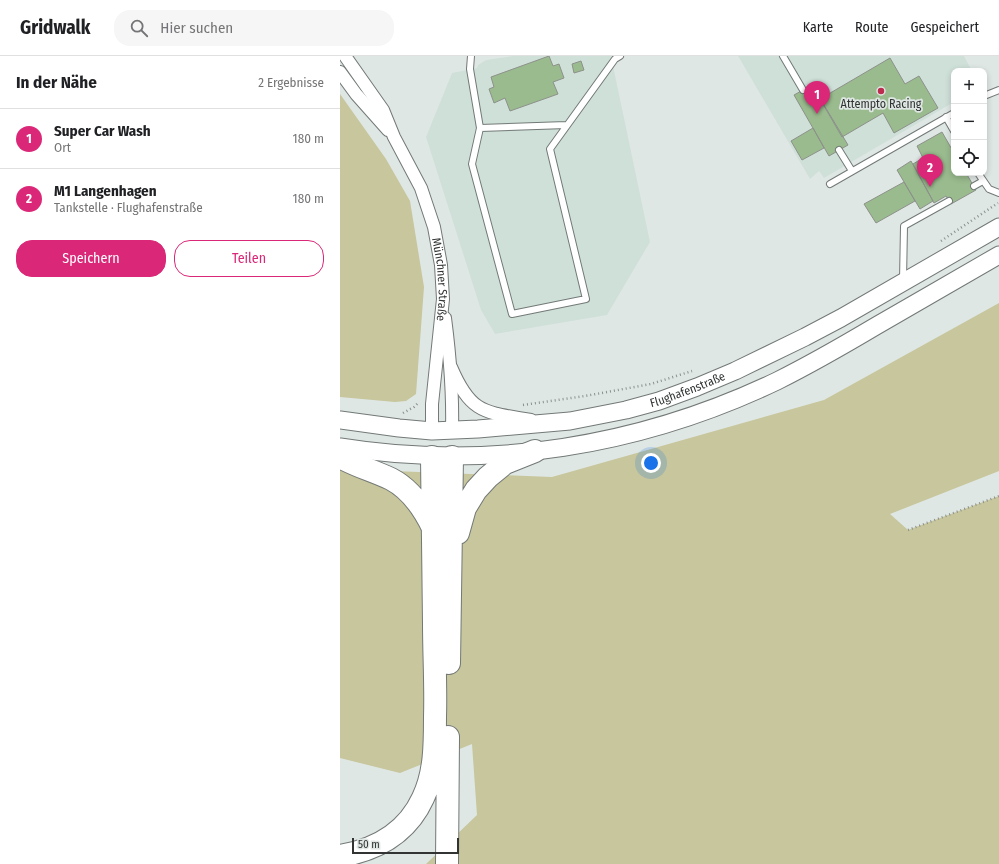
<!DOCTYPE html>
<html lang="de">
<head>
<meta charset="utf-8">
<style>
	body { margin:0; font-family:"Fira Sans Condensed",sans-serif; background:#f6f6f6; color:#202124 }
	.controls { position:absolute; right:12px; top:12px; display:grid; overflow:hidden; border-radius:8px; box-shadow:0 2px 6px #0003 }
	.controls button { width:36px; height:36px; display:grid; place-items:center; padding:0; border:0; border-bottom:1px solid #e0e0e0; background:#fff; color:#202124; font:20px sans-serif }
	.scale { position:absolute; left:12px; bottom:10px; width:107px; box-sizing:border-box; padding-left:4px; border:2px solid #313433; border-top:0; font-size:11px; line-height:14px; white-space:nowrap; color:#313433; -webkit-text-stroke:3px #dfe7e4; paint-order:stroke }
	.you { position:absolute; left:311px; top:407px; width:14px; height:14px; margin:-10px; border:3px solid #fff; border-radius:50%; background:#1a73e8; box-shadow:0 0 0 6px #1a73e833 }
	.badge { display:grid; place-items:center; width:26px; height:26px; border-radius:50%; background:#db2777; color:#fff; font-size:13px; font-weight:700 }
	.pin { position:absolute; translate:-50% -33px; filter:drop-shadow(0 1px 2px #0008) }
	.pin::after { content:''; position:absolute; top:21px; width:14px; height:12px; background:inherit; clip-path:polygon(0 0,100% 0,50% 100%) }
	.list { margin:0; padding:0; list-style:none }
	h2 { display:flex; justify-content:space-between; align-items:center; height:52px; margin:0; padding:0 16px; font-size:17px }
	h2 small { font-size:13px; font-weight:400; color:#757577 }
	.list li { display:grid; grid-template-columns:26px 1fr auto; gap:12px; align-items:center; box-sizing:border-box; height:60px; padding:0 16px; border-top:1px solid #e0e0e0 }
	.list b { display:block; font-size:15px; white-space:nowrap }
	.list p { margin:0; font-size:13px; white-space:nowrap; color:#757577 }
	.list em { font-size:13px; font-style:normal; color:#757577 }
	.actions { display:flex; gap:8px; padding:12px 16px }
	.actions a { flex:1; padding:9px 0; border:1px solid #db2777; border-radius:16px; text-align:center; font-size:14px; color:#db2777 }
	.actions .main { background:#db2777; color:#fff }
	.icon { flex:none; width:22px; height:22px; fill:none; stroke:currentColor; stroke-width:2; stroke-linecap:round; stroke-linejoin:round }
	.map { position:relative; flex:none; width:659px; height:808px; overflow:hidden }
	header { display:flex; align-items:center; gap:24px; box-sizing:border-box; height:56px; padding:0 20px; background:#fff; border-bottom:1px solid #e0e0e0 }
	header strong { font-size:19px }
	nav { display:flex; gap:22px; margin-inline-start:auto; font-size:14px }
	.search { width:280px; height:36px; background:#f6f6f6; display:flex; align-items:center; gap:10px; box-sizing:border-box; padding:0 14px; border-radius:16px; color:#757577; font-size:15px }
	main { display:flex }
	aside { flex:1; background:#fff }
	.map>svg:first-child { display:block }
	.built { fill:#cfe0d9 }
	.green { fill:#c7c69c }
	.building { fill:#9abb8e; stroke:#8d918b }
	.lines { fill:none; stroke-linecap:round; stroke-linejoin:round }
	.lane-casing { stroke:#727976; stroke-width:8 }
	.street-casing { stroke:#727976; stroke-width:14 }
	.secondary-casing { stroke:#727976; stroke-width:19 }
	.highway-casing { stroke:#727976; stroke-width:24 }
	.path { stroke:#8a908e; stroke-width:2.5; stroke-dasharray:1 3; stroke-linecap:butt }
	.lane { stroke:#fff; stroke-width:6 }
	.street { stroke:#fff; stroke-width:12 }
	.secondary { stroke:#fff; stroke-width:17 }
	.highway { stroke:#fff; stroke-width:22 }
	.poi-dot { fill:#bd2c4f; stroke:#dfe7e4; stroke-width:1.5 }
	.labels { text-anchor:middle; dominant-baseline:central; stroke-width:3.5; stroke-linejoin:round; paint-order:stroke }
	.poi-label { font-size:12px; fill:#313433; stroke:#dfe7e4 }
	.street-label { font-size:12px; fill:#313433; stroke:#dfe7e4 }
</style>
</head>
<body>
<header>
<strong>Gridwalk</strong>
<div class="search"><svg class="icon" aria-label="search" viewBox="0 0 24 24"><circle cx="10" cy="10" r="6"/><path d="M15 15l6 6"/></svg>Hier suchen</div>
<nav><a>Karte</a><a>Route</a><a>Gespeichert</a></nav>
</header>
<main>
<aside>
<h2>In der Nähe<small>2 Ergebnisse</small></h2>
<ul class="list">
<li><span class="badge">1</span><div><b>Super Car Wash</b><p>Ort</p></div><em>180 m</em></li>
<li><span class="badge">2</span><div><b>M1 Langenhagen</b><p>Tankstelle · Flughafenstraße</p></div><em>180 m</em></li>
</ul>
<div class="actions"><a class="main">Speichern</a><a>Teilen</a></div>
</aside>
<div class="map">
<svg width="659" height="808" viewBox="0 0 659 808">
	<rect width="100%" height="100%" fill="#dfe7e4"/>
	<path class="built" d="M173,0H271L310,186L267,259L155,278L141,254L86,81L112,17L137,12L138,9L146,4Z
		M398,0H624L632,15H614V46L484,122L479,115L470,123Z"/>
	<path class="green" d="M0,38L46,103L70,145L84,231L76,338L66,345L55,346L0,341Z
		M659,247V415L550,458L568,474L659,440V808H86L137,759L132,688L60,717L0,702V413L212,421L484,344Z"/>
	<path class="building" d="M209,0L213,10L219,8L224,22L213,26L218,38L170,55L165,42L154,47L149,33L154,31L151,21Z
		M550,2L565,28L579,20L598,52L554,77L543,57L502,81L480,43Z
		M241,5L244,14L234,17L232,8Z
		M472,29L508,89L489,100L454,39Z
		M473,72L484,92L462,104L451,85Z
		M602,76L614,97V117H626L636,134L611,148L606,140L594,147L573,108L583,102L577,90Z
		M571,105L593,145L580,153L557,114Z
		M564,126L575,145L536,167L524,148Z"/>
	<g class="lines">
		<defs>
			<path id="lane" d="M131,0L130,13L140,72
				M443,0L463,34
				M644,40L659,34
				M606,61L614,75
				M226,69L140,72L132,108L172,258L246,243L210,93L275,3L280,0
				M499,94L512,115
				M638,117L649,133L659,137
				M490,128L614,57
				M634,130L643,125
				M563,225L564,170L609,145"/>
			<g id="street">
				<path id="s1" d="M5,0L43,54L54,81L81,132L94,171L101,209L103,243L92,348V375"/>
				<path d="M0,16L16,38L48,74"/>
				<path d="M105,262C110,300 113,336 112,375"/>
				<path d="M111,311C131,358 144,356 191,364"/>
			</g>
			<g id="secondary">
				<path id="s2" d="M0,364L59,372L92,375L138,373L230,365L286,354L319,345L357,331L395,315L465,281L501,262L659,171"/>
				<path d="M0,391C149,415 301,390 437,325C471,308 504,289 536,270C577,246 618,223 659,199"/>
			</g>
			<path id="highway" d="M0,401C16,410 34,415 51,423C70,433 84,453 93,472
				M118,477L125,452L136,434L148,421L165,407L195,395
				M109,607L112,401
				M0,800C36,794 67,777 83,742C95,717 95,689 95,661C96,630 94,599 94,567C93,512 93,456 92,401
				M107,808L108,681"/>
		</defs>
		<use href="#lane" class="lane-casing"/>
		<use href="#street" class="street-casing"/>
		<use href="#secondary" class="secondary-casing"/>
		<use href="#highway" class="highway-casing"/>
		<path class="path" d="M601,185L658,147
			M183,349L245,340L311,328L352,315
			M63,357L74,351L79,346
			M568,474L659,440"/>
		<use href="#lane" class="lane"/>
		<use href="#street" class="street"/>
		<use href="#secondary" class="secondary"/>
		<use href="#highway" class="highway"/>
	</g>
	<circle class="poi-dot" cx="541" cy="35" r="4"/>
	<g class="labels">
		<g class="poi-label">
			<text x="541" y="48">Attempto Racing</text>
		</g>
		<g class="street-label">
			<text stroke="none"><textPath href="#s1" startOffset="247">Münchner Straße</textPath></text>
			<text stroke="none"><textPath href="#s2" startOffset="353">Flughafenstraße</textPath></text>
		</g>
	</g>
</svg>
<div class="controls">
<button>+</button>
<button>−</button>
<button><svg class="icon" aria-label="locate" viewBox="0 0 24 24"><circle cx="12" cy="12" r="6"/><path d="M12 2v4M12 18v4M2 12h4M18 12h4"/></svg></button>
</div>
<div class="scale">50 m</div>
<div class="you"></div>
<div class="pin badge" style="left:477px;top:58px">1</div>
<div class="pin badge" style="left:590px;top:131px">2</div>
</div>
</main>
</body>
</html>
